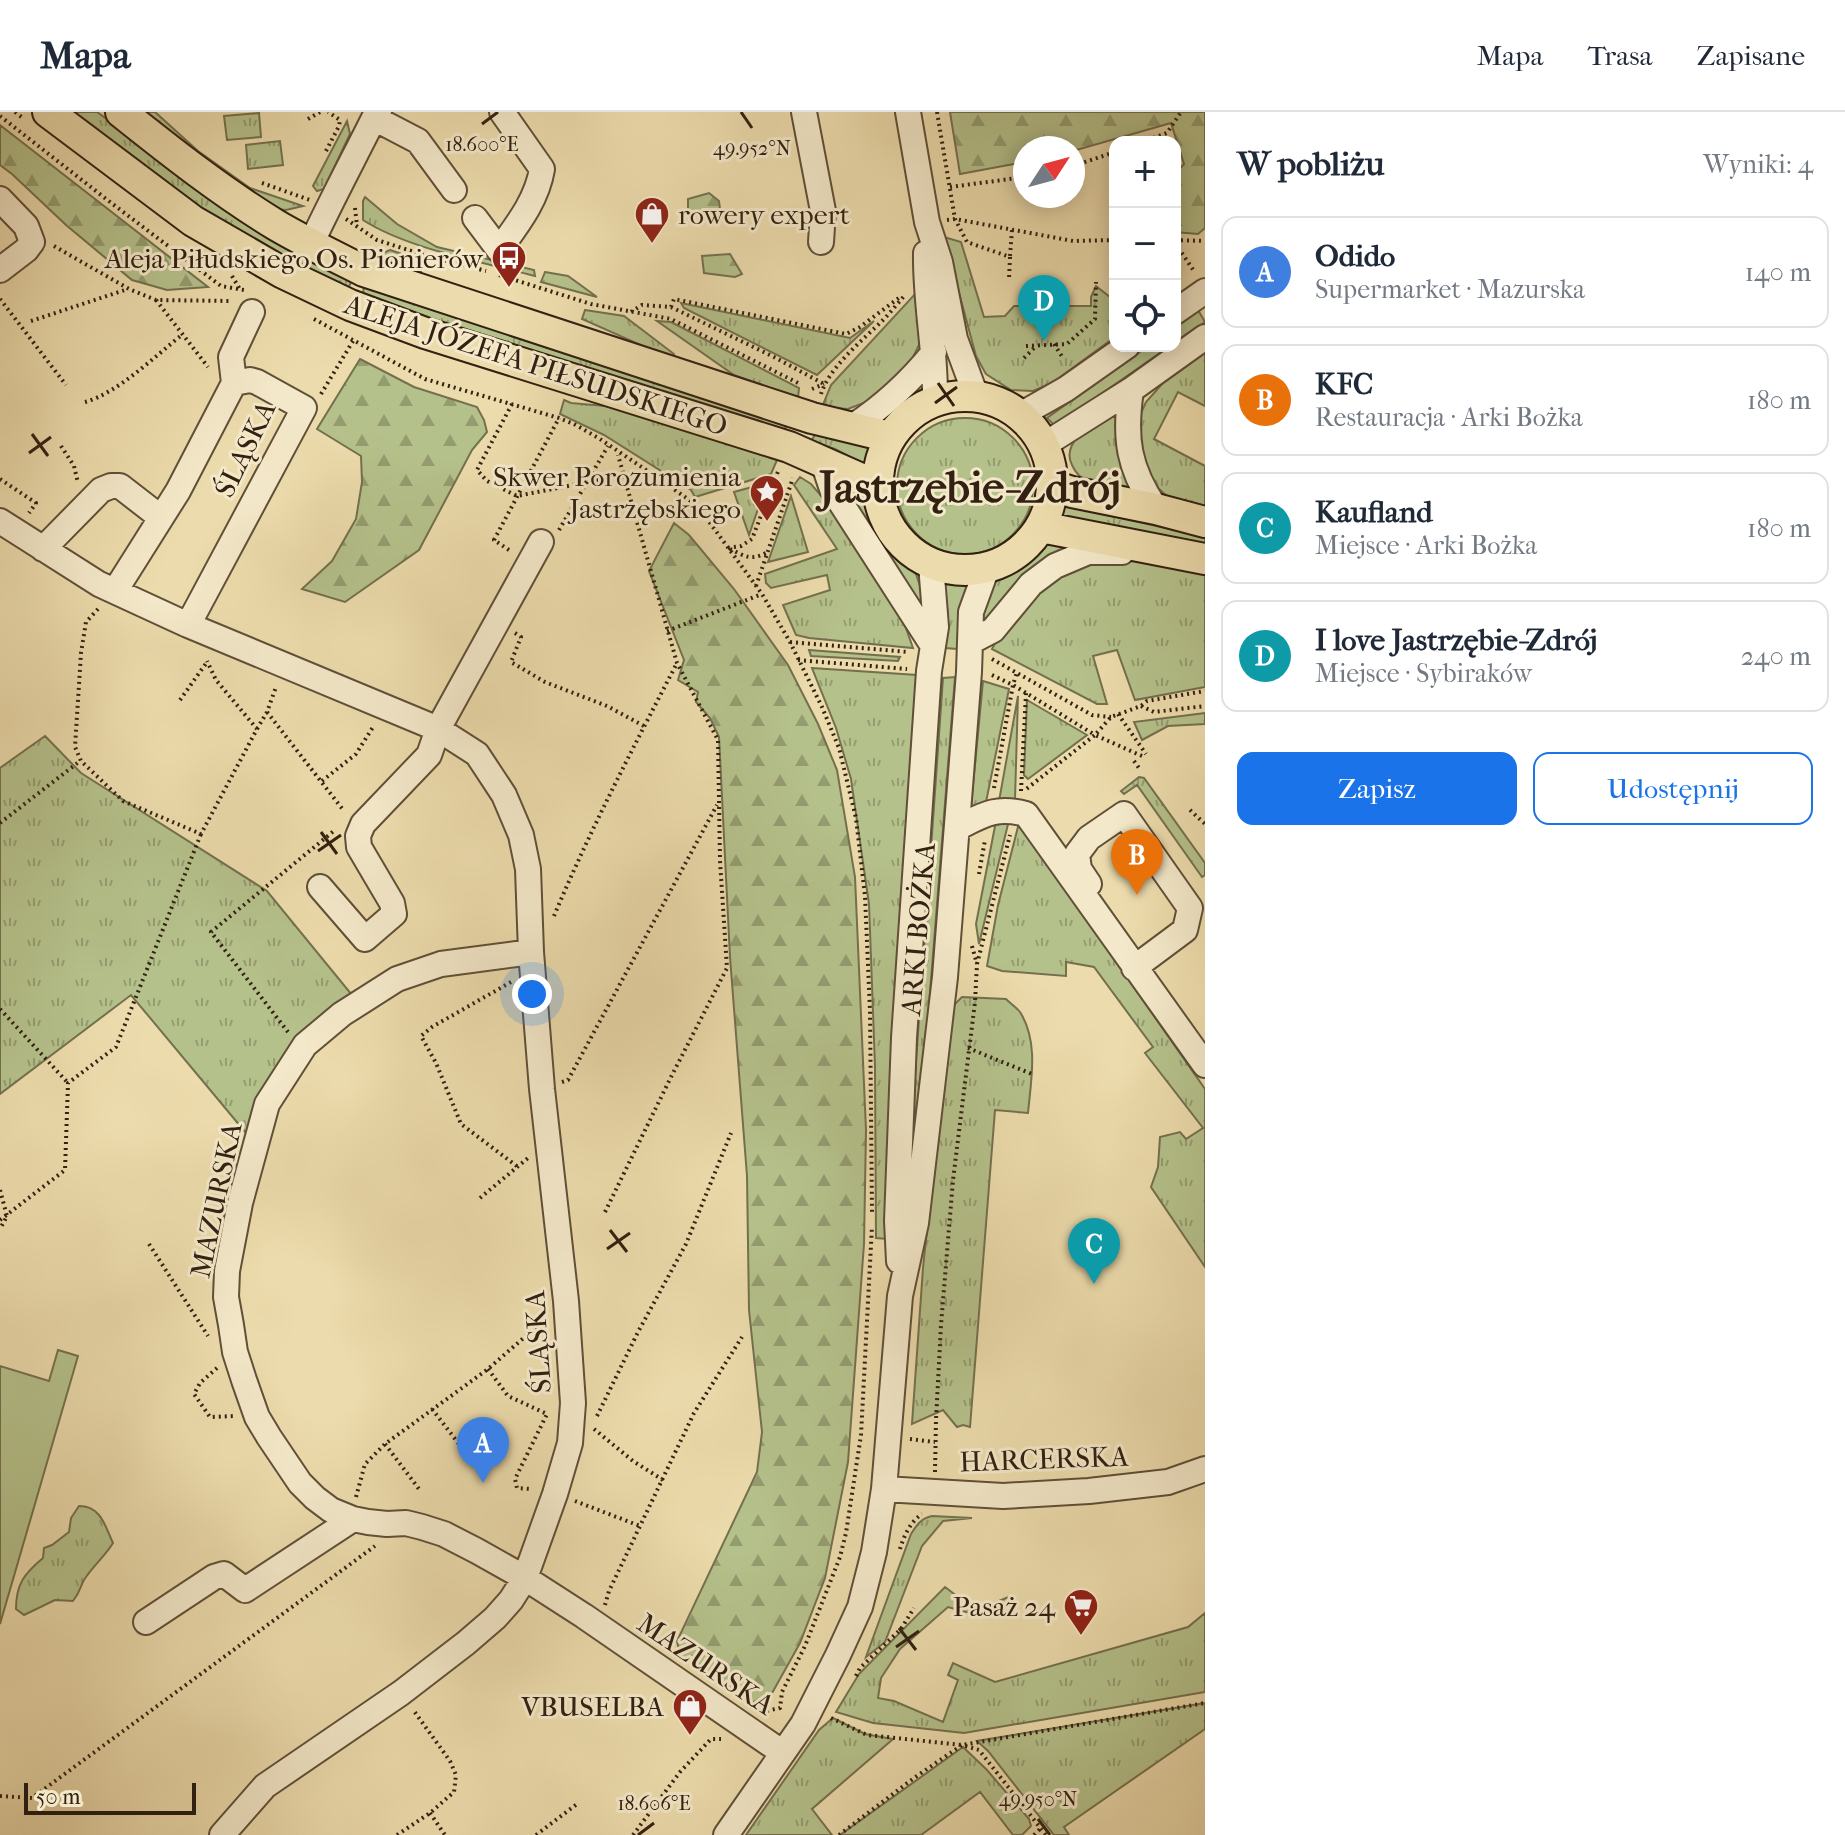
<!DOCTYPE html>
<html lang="pl">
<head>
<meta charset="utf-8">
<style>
	body { margin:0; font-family:"IM FELL French Canon",serif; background:#f2f2f3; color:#1f2937 }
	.controls { position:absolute; right:24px; top:24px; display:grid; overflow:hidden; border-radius:16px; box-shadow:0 4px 20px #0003 }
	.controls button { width:72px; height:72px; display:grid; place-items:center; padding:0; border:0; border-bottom:2px solid #e0e1e3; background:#fff; color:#1f2937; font:40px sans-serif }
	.compass { position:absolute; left:1013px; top:24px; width:72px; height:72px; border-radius:50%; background:#fff; box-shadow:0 4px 20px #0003; rotate:54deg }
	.scale { position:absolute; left:24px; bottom:20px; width:172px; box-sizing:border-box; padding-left:8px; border:4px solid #322011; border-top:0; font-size:22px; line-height:28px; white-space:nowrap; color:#322011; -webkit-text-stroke:6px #f3e8c9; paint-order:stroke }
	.you { position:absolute; left:532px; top:882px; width:28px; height:28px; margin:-20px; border:6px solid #fff; border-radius:50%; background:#1a73e8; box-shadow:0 0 0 12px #1a73e833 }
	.badge { display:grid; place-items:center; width:52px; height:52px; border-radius:50%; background:#1a73e8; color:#fff; font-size:26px; font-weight:700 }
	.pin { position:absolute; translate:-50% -66px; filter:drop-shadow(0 2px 4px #0008) }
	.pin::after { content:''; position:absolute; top:42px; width:28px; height:24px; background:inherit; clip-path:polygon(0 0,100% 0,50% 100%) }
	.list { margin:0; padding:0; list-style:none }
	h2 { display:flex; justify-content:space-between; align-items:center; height:104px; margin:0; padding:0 32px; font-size:34px }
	h2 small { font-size:26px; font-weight:400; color:#747a83 }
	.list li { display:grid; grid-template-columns:52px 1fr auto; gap:24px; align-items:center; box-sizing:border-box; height:112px; margin:0 16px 16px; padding:0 16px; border:2px solid #e0e1e3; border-radius:16px }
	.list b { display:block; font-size:30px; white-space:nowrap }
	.list p { margin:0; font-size:26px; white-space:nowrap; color:#747a83 }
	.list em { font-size:26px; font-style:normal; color:#747a83 }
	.actions { display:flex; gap:16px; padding:24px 32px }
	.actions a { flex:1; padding:18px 0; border:2px solid #1a73e8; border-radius:16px; text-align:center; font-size:28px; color:#1a73e8 }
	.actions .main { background:#1a73e8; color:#fff }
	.icon { flex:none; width:44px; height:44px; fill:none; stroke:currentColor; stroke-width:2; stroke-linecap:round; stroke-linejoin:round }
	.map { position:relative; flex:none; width:1205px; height:1723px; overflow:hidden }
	header { display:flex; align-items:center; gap:48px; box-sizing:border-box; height:112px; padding:0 40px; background:#fff; border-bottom:2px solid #e0e1e3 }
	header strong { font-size:38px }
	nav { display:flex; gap:44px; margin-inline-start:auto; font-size:28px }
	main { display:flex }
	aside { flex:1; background:#fff }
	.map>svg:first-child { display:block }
	.grass { fill:url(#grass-tufts); stroke:#74704e; stroke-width:2 }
	.forest { fill:url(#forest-firs); stroke:#74704e; stroke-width:2 }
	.pitch { fill:#b5c18b; stroke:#74704e; stroke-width:2 }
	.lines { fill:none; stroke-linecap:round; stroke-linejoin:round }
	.minor-casing { stroke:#604f38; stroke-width:28 }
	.major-casing { stroke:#322011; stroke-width:34 }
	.path { stroke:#322011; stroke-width:4; stroke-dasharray:2 4; stroke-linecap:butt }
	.minor { stroke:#f3e8c9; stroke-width:24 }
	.major { stroke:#ecdbac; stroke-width:30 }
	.ticks { fill:none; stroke:#322011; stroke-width:3 }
	.labels { text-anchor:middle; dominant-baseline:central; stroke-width:6; stroke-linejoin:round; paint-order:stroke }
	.poi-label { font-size:28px; fill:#322011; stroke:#f3e8c9; text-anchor:end }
	.street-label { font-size:28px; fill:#322011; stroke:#f3e8c9 }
	.town-label { font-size:44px; font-weight:bold; fill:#322011; stroke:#f3e8c9 }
	.ticks-label { font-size:20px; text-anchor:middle; fill:#322011; stroke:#f3e8c9; stroke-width:6; stroke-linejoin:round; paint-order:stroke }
</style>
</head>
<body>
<header>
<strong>Mapa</strong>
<nav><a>Mapa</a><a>Trasa</a><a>Zapisane</a></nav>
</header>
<main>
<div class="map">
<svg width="1205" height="1723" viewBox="0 0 1205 1723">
	<defs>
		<pattern id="grass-tufts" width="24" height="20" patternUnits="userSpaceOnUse" patternTransform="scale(2)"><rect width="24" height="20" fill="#b5c18b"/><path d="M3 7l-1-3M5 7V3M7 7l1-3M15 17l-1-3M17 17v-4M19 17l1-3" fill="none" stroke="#949c70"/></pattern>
		<pattern id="forest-firs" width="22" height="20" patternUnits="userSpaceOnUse" patternTransform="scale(2)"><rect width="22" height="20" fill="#b5c18b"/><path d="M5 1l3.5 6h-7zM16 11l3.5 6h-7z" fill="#949c70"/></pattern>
	</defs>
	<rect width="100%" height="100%" fill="#ecdbac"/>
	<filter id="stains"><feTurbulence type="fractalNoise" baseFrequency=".0025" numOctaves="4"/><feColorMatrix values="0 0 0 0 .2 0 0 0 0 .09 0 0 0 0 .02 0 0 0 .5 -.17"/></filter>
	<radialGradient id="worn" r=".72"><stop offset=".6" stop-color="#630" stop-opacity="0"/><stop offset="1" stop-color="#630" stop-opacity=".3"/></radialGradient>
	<path class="grass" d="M68,0H97L197,73L353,167L346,180L206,102Z
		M142,0H155L198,39L250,76L303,94L286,98L273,97Z
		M259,1L261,25L227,28L224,4Z
		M347,9L350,22L324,77L317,79L313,74Z
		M280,29L283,53L248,57L246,33Z
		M365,85L397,112L437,135L534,158L535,164C483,150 408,137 363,108V89Z
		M944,125L961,130L984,205L1005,204L1014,194H1091V185L1096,174L1115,189V225L1052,271L1033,279L1011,278L986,262L976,244Z
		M390,138L423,149L421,160L397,158L376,150L378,143Z
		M545,160L568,164L597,185L541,170Z
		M364,172L787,311L783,324L441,211L363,183Z
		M916,181L920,231L907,257L879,285L848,297L822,295L831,273Z
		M681,191L850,226L874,209L817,263L684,196Z
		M585,198L624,204L674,242L672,247L582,207Z
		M1198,198L1205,210L1175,230V215Z
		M657,209L671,210L799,276L798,286L734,263Z
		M1148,234H1170L1055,314L1047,306Z
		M1205,241V294L1178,280L1154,327L1205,354V395L1170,387L1156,374L1144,356L1137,310L1146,290L1162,272Z
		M564,288L571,291L617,295L777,348L771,362L695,385L691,378L604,323L560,302Z
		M1117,293L1133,378C1119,376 1102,376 1089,371C1082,368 1075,360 1072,353C1059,328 1100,306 1117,293Z
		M897 374a68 68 0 1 1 136 0a68 68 0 1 1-136 0Z
		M817,320L878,334L871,356L835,337L811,329Z
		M835,364L871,386L874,404L884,428L916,462L925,489L926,506Z
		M800,365L811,372L837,402L902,505L913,536L809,526L796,523L783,493L830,478L827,463L771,476L766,471L765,462L837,437L794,373Z
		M767,371L749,423L734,380Z
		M791,384L808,440L768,450Z
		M1062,385L1086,398L1205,425V436L1057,407Z
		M1050,426L1092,432L983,515L980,505L994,469L1004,461L1023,451Z
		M1140,443L1205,457V575L1135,588L1117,538L1093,544L1107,592H1097L992,537L1005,512L1062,459L1079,453Z
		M940,468L973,471L959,506L957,537L945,536L948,500Z
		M809,538L900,545L898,549L811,544Z
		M812,556L917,563L888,1127L876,1126L875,954L869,792L851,667L836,616Z
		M955,565L914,1083L907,1077L943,566Z
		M983,569L1009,577L986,690L974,696L971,695Z
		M1018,584L1015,687L999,689Z
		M1027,588L1087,623L1028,667L1024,663Z
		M1205,601V612L1168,614L1142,628L1134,610Z
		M45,624L81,661L267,779L352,883L262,982L246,1021L131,883L0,982V656Z
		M1139,665L1144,666L1205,751V763L1202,765L1137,673L1124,682L1121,679Z
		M1009,708L979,832L976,812L996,709Z
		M1019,711L1205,977V1155L1151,1075L1158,1055L1160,1025L1180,1020L1186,1027L1203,1016L1145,941L1153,935L1094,855L1066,850V864L1002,859L987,854L998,793Z
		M962,885L1006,887C1010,891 1016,895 1020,900C1039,930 1031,968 1028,1001L995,998L970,1315L963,1313L957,1315L943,1298L912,1312L923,1156L949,907L952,895Z
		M79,1394C101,1394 105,1414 113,1431C105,1444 94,1453 86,1465C80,1473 81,1479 73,1489L55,1488L24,1503L16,1497C16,1472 24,1462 43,1446L44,1436L52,1433L69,1420L71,1406Z
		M932,1404L972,1406L943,1409L922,1434L885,1530L866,1545L911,1422C916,1414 921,1406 932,1404Z
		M945,1475C976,1499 976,1499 1011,1484L1015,1489L988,1506L948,1495L900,1537L881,1566L878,1586L894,1589L943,1610L958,1568L948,1563L953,1551L995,1570L1188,1515L1205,1501V1580L964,1621L873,1611L836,1600L859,1562Z
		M1205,1591V1617L1064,1715L1069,1723H1054L988,1639L977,1629Z
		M833,1606L865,1622L893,1627L812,1697L832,1723H746L819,1618Z
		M963,1635L987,1658L1029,1707L1031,1714L1022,1723H1013L980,1680L921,1723H840Z"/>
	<path class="forest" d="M950,0H1205V116L1198,122L1175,120V62L1184,52L1171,11L1073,39V36H1025V50L960,62Z
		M0,13L208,175L167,178L132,168L66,113L12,62L0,53Z
		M709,81L719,89L721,105L688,101V87Z
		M730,142L742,162L735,165L704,161L702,144Z
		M360,247L414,275L477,295L484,308L487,320L472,338L419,438L345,490L302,477L332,449L356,407L362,370L361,344L317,317Z
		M674,411L689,423L734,477L788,553L818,612L837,658L855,765L866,1018L864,1132L848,1350L825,1466L800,1531L771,1583L751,1591L680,1543L677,1529L757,1360L762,1320L749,1198L747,1064L730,845L719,625L710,606L696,590L698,580L678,568L684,548L649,459Z"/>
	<path class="pitch" d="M58,1238L78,1244L0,1512V1254L49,1269Z"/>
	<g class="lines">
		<defs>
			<path id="minor" d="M804,0L823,99L821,130
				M908,0L927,110L940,150L955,227L976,284
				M374,6L418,29L454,78
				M0,87L26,114L32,130L26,138L0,158
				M475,106L499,138C517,113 537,88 542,57L502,0
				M311,132C331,89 353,48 374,6L379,0
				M926,141C925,190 936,239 935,289
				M1175,200L1205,179
				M234,271L231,245L252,200
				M1131,278C1124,326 1128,356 1156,397
				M1020,303L1066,277L1127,234
				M852,315C884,294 910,270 934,240
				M1044,333L1131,278L1205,225
				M823,350L832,377L933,534
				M0,409L99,472L188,513L438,617L477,642L504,683L521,723L528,757L531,840L542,977L566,1189L573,1291L570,1331L555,1382L525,1466L511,1488L495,1506L466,1531L401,1581L265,1674L222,1723
				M43,437L101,378L111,374H120L160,405
				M115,479L178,379L234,271L250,268L257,270L304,296L188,513
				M970,530L993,518L1031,472L1055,454L1088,440H1122
				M957,716C983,703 995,694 1026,702L1205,953
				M1089,772L1079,757L1077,742L1089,726L1124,702L1190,796L1185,818L1134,856
				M320,775L365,827L394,802L392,791L359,735L358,724L363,712L429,643L438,617L541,430
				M531,840L441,852L397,867L342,902L305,933L267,992L240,1091L227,1159L226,1185L231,1213L235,1240L244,1268L257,1305L269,1325L300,1371L315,1386L331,1398L353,1407L368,1410L387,1412L406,1411L422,1415L444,1422L477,1439L525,1466L584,1504L783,1641
				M899,1149L897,1109L904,926L929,559L936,515L931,452
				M884,1377L1003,1384L1089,1379L1168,1370L1205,1357
				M146,1510L214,1465L224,1462L245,1478L353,1407
				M726,1723L803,1612L838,1543L860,1495L874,1440L884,1377L900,1184L916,1111L945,865L969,560L971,500L987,456"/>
			<path id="major" d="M48,0L193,109L283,161L350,193L425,221L789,335L877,374
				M121,0C171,40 222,80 276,113C305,130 334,144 364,159L812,306L890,325
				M878 371a87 87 0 1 1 174 0a87 87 0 1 1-174 0Z
				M1053,374L1072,380L1156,397L1205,410
				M1041,415L1205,447"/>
		</defs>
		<use href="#minor" class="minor-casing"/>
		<use href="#major" class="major-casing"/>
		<path class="path" d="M15,0L24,7
			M937,0L955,107L967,130L1010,145L1009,167
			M0,4L110,90L221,174L244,178
			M308,7L320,0
			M1142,30L1167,21L1181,0
			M326,39L339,14L340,8L328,0
			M1073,54L1115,40
			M262,71L310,88
			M950,75L1025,65
			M355,96L357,114
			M346,107L377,128L424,143L486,159
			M947,108L955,107L1073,129L1115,128
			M1175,128L1205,129
			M1175,131L1194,159
			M54,134L129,177L156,188L231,189
			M1010,144L1012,118
			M499,163L591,192L671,207L800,272
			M232,164L241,179
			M0,187L66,273
			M156,188L208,255
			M671,195L674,187L846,222L860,215L900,185
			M631,200L642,193L671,195L774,245L824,272
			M314,207L425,267L559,306L574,312L600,327L658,366L692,390L710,411L762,482L790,530L822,595L839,636L856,706L865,784L870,899L872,1101
			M31,209L128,177
			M1054,232L1063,246
			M1026,234L1067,232L1095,207L1096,170
			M1024,246L1036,234
			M812,277L824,272
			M321,282L353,229
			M821,282C830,254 863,228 883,208C891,200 898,191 905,183
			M85,290C118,281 155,244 183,222
			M512,292L477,358L487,369L517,384L624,363
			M61,334L74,354L78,371
			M0,367L36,391L29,401
			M559,418L608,334
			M728,436L741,434L752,427L779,357
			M730,437C745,444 750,449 766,441
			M509,438L494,428L559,306
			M756,474L793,366
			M98,497L86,510L81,541L75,635L81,649L123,689L201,722L257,617L216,568L207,549
			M667,519L762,482
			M515,521L521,525L511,550L545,570L607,594L644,614
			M790,530L908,540
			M992,547L1092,603L1111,605
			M798,548L907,557
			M992,563L1013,573L1095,623L1025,678
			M180,588L207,550
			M1141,594L1154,600L1205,594
			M267,600L344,699
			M1118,602L1146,642
			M257,617L267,600L276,575
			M1142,644L1095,623L1111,605L1141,594L1147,589L1205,579
			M1134,649L1139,656
			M322,669L356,642L373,615
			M994,676L1013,573L1017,560
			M1021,679L1026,581
			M1190,698L1205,712
			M0,711L80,649
			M979,762L985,728
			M554,804C590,718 634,634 677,551
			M972,834L977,852
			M511,870L432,915L421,924L436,951L461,1012L518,1055
			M0,897L68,971
			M288,920L211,820L335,718
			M968,936L1032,962
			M562,970L568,968L717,693
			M0,1078L7,1104L0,1117
			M480,1086L528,1046
			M605,1100L671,965L727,856L720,749L718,628L677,551L618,343
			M0,1108L65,1058L68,971L116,935L201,722
			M149,1132L208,1224
			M217,1256L200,1271L194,1282L210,1305L234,1304
			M488,1257L508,1284L547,1302L515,1367L517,1376L532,1377
			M432,1297L469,1345
			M597,1304L638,1220L686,1132L731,1021
			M594,1317L633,1349L663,1368
			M910,1327L935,1330
			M385,1332L419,1377
			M935,1360L936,1308L941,1213L953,1068L975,890L977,852L1010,723
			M356,1385L365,1352L385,1332L488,1257L543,1209
			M575,1389L640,1414
			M900,1437C904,1424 910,1410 922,1402
			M605,1493L609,1479L694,1301L742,1225
			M856,1564L860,1556L901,1517L914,1496
			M761,1600L780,1596L782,1580L805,1534L840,1445L846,1421L861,1323L872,1114
			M831,1606L867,1623L962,1633L1205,1591
			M0,1684L32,1686L375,1434
			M430,1701L445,1723
			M397,1723L430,1701L454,1680L456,1663L450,1649L414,1599
			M536,1723L577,1692
			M633,1723L680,1660L711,1627H721
			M839,1723L914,1666L962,1633L979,1638L1046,1723
			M1034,1723L1041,1716"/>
		<use href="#minor" class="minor"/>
		<use href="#major" class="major"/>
	</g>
	<path class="ticks" d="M741,0L752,16M482,12L498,0M938,271L954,294M935,291L957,275M32,322L48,344M29,341L51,325M321,720L337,742M318,739L341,723M610,1118L627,1140M607,1137L630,1121M899,1516L916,1538M896,1535L919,1519M1038,1707L1050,1723M638,1723L654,1711"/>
	<defs>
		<symbol id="shop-pin" viewBox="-11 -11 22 30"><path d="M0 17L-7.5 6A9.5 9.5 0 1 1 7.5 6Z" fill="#8f2418" stroke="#f3e8c9"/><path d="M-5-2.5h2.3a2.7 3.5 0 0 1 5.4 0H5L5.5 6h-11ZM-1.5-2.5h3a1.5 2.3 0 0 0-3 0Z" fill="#fff"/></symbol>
		<symbol id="bus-pin" viewBox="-11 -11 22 30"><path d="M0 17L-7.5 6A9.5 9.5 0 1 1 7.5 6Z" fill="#8f2418" stroke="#f3e8c9"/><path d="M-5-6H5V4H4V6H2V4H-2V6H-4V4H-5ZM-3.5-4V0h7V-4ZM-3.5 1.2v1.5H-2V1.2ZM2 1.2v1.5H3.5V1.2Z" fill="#fff"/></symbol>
		<symbol id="sight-pin" viewBox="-11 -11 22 30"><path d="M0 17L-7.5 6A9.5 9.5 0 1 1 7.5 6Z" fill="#8f2418" stroke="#f3e8c9"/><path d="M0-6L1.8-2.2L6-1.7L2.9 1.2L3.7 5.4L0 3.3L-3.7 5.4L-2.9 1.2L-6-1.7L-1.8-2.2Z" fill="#fff"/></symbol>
		<symbol id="supermarket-pin" viewBox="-11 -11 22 30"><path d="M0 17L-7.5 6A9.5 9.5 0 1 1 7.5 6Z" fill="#8f2418" stroke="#f3e8c9"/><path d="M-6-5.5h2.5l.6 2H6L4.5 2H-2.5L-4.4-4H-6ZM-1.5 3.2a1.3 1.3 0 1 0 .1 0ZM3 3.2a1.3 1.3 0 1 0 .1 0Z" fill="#fff"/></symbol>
	</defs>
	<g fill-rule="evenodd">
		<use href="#shop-pin" x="632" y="82" width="40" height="54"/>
		<use href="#bus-pin" x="489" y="126" width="40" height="54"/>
		<use href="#sight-pin" x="747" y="360" width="40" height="54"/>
		<use href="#supermarket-pin" x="1061" y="1474" width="40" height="54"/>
		<use href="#shop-pin" x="670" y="1574" width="40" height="54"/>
	</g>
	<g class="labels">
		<g class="poi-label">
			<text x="678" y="102" text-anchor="start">rowery expert</text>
			<text x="483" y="146">Aleja Piłudskiego Os. Pionierów</text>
			<text x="741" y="364">Skwer Porozumienia<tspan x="741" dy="32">Jastrzębskiego</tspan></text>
			<text x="1055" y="1494">Pasaż 24</text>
			<text x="664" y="1594">VBUSELBA</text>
		</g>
		<g class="street-label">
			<text transform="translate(536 253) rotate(18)">ALEJA JÓZEFA PIŁSUDSKIEGO</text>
			<text transform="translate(245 337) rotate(-64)">ŚLĄSKA</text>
			<text transform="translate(918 817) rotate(-85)">ARKI BOŻKA</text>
			<text transform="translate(216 1088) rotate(-78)">MAZURSKA</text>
			<text transform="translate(538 1230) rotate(-94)">ŚLĄSKA</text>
			<text transform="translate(1044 1347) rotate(-2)">HARCERSKA</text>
			<text transform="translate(706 1552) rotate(34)">MAZURSKA</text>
		</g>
		<g class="town-label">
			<text x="970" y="375">Jastrzębie-Zdrój</text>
		</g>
	</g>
	<g class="ticks-label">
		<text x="482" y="39">18.600°E</text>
		<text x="752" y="43">49.952°N</text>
		<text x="1038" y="1694">49.950°N</text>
		<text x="654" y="1698">18.606°E</text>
	</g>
	<rect width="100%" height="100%" filter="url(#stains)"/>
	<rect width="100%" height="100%" fill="url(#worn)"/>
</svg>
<div class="controls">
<button>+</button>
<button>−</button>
<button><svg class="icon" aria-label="locate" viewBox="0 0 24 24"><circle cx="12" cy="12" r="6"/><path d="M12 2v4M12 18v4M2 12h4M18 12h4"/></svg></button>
</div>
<svg class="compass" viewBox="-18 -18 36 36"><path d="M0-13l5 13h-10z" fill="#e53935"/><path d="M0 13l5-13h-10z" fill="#747a83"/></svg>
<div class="scale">50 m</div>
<div class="you"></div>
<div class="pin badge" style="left:483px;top:1371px;background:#3f7fe0">A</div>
<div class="pin badge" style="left:1137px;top:783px;background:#e8710a">B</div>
<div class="pin badge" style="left:1094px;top:1172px;background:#0f9aa8">C</div>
<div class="pin badge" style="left:1044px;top:229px;background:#0f9aa8">D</div>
</div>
<aside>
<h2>W pobliżu<small>Wyniki: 4</small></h2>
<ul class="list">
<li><span class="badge" style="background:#3f7fe0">A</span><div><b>Odido</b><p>Supermarket · Mazurska</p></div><em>140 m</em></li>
<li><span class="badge" style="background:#e8710a">B</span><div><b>KFC</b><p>Restauracja · Arki Bożka</p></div><em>180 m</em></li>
<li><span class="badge" style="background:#0f9aa8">C</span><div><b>Kaufland</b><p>Miejsce · Arki Bożka</p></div><em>180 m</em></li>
<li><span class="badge" style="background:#0f9aa8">D</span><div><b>I love Jastrzębie-Zdrój</b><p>Miejsce · Sybiraków</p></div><em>240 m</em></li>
</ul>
<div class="actions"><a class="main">Zapisz</a><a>Udostępnij</a></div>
</aside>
</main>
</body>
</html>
